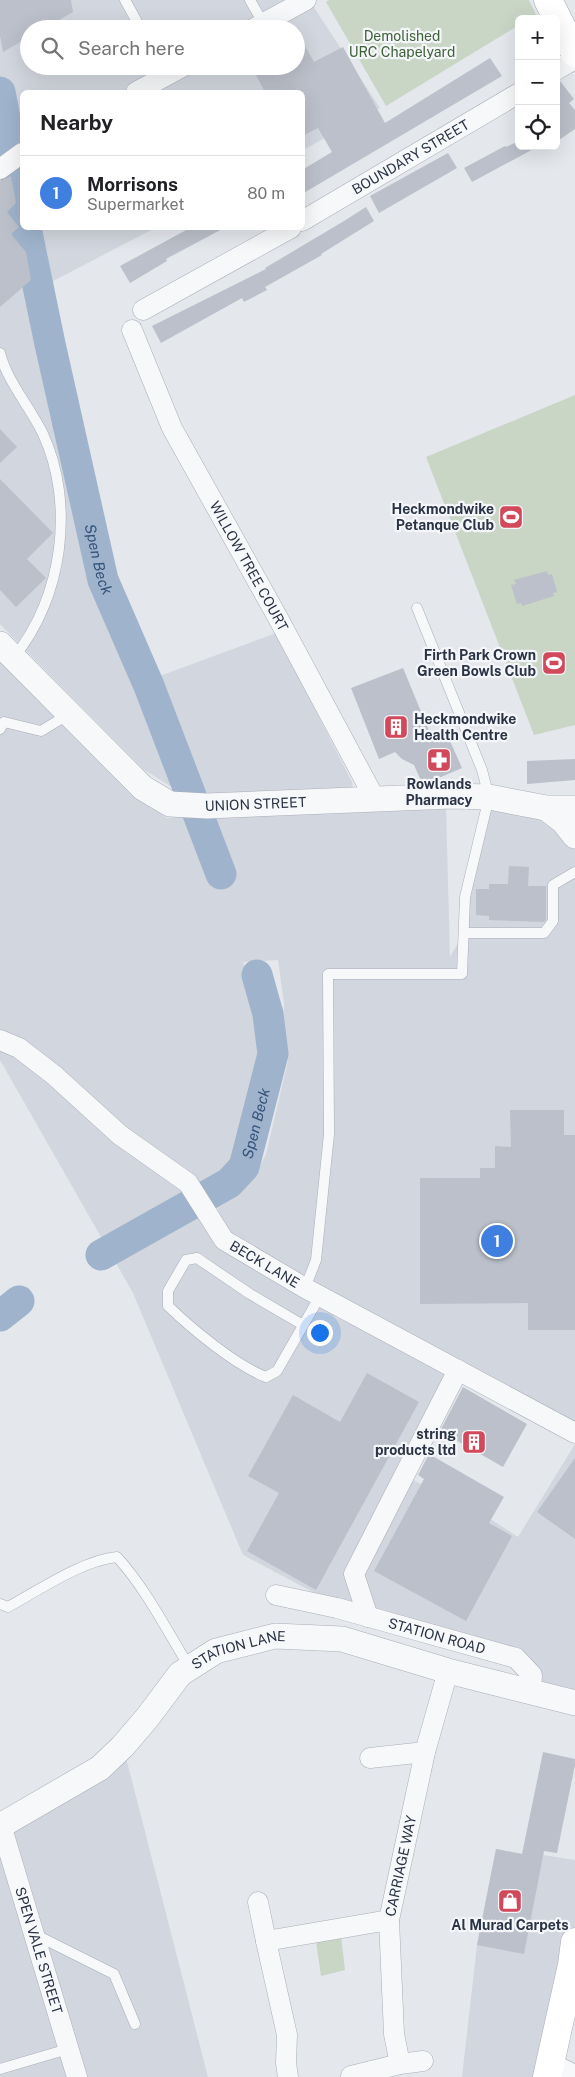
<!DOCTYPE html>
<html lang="en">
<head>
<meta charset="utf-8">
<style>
	body { margin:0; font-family:"Public Sans",sans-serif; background:#f2f2f2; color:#202124 }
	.controls { position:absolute; right:15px; top:15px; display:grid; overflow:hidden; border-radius:8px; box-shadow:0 5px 20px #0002 }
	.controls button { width:45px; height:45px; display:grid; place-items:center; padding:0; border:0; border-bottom:1px solid #e0e0e0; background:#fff; color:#202124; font:25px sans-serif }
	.you { position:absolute; left:319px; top:1332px; width:18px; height:18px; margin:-12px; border:4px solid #fff; border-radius:50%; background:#1a73e8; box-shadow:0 0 0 8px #1a73e833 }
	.badge { display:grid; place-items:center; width:32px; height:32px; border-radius:50%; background:#db2777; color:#fff; font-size:16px; font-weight:700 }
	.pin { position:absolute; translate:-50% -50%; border:2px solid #fff; box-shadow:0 1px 5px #0006 }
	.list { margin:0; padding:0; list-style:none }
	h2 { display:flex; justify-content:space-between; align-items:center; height:65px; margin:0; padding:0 20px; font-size:21px }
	h2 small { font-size:16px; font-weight:400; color:#757577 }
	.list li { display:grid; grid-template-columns:32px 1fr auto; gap:15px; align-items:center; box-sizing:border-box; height:75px; padding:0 20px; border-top:1px solid #e0e0e0 }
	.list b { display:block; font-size:19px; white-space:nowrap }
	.list p { margin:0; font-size:16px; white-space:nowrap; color:#757577 }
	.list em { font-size:16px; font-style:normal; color:#757577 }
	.icon { flex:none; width:28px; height:28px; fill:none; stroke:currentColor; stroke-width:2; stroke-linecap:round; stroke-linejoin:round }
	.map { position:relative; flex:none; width:575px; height:2077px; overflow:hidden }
	.search { position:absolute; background:#fff; box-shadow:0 5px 20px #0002; left:20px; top:20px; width:285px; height:55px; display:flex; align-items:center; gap:12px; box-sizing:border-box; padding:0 18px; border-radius:28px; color:#757577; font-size:19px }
	.panel { position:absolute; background:#fff; box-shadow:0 5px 20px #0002; left:20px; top:90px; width:285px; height:140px; border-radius:8px }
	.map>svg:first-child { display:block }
	.built { fill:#d2d6de; fill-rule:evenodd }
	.green { fill:#c9d6c5 }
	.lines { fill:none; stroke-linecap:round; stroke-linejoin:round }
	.river { stroke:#9fb4cc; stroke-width:31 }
	.building { fill:#bbc0ca }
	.service-casing { stroke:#a9aeb7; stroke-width:11 }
	.minor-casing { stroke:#a9aeb7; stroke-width:21 }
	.tertiary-casing { stroke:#a9aeb7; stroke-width:26 }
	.secondary-casing { stroke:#a9aeb7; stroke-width:29 }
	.primary-casing { stroke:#a3abb8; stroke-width:29 }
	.service { stroke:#f7f8fa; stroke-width:10 }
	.minor { stroke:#f7f8fa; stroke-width:20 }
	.tertiary { stroke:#f7f8fa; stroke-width:25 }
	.secondary { stroke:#fff; stroke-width:28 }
	.primary { stroke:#fff; stroke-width:28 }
	.labels { text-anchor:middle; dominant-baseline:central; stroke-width:4.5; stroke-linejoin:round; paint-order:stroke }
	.park-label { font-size:14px; fill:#3f6138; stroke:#f4f6f9 }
	.street-label { font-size:14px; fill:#2b3445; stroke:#f4f6f9 }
	.poi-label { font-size:14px; font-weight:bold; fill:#2b3445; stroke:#f4f6f9; text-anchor:end }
	.water-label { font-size:15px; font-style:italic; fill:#34527a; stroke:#f4f6f9 }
</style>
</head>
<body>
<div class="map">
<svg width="575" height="2077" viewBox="0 0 575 2077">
	<rect width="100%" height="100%" fill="#e4e7ec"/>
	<path class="built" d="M0,0H309L380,108L303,150L302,92H22V228H155L32,292L52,407L78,519L118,641L145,707L138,684L276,633L352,782L357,812L446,809L450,957L464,933L465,897L489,797L575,808V1433L458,1370L409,1478L489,1518L518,1537L575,1444V1703L531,1692L532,1675L322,1597L243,1555L133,1293L0,1060V661L131,795L167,818L177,817L175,789L143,769L0,624ZM29,29H296V66H29ZM278,960L284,1003L283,1032L288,1061L266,1154L256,1175L217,1204L224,1238L191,1188L241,1160L267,1029L243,962ZM307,1290L452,1368L337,1318Z
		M123,1746L208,2077H0V1826Z
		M496,1849L543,1858V1855L575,1860V1951L547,2077H462L477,1945Z"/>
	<path class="green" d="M329,0H529L536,15L529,19H519V25L386,106L326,2Z
		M575,395V725L534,735L426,457Z
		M341,1936L345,1970L321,1976L316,1941Z"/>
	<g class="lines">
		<g class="river">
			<path d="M0,92L22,208"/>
			<path id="s1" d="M26,228L50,344L103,580L149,686L221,874"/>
			<path id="s2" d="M101,1255L229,1183L244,1167L273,1054L268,1014L257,975"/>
			<path d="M0,1316L19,1301"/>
		</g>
	</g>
	<path class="building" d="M0,0H71L73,12L44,29H29V37L3,52L0,36Z
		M296,30L314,62L343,47L385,123L490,58L502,76L302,194V170L332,152L318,128L302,136V92H265L251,66H296Z
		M560,81L574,99L569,103L575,110V129L556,142V82Z
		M519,141V146H539L472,182L464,168L505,146L506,147Z
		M448,153L457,168L379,213L370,196Z
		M11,176L16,203L7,212L19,227L11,234L26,252L31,280L0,307V181Z
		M366,207L374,221L321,254L322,255L265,287L267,290L244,302L242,298L161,343L152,326L266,269L265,268L344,221Z
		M190,228H224L166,259L167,261L130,283L120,266Z
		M0,429L17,447L0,463Z
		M0,479L53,533L27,559L46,578L16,607L0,590Z
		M547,571L548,575L552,574L557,592L553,593L554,596L522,606L521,603L517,604L511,585L516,584L514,580Z
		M403,668L432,738L446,732L462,768L427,783H422L414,765L402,759L395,752L379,759L351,688Z
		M575,759V780L527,784V761Z
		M509,866L529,867L528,886H546V919L544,922L489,920V916L476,915V889H489V884H508Z
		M510,1110H564V1135H575V1330H528V1303L420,1304V1178H480V1168H495V1146L511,1147Z
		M367,1373L419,1402L316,1590L247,1551L279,1493L248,1476L293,1395L340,1422Z
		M463,1387L527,1424L503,1467L440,1431Z
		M429,1454L504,1497L489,1523L512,1536L466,1621L374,1571L424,1479L418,1475Z
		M575,1458V1539L537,1512Z
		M543,1752L575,1759V1765L557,1853L544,1851L524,1954L477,1945L496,1849L522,1854Z"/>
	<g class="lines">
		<defs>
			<path id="service" d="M125,0L141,29
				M250,0L263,23
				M0,353C7,381 30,407 43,434C75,503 63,598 14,657
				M0,729L4,722L41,731L69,714
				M464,933H544L553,921V885L575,872
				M305,1288L316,1260L329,1134L328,974H462L465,897L489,797L482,770L417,608
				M303,1325L250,1294L197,1258L186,1260L168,1291V1306C192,1329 235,1365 266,1377L277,1371L320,1296
				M0,1604L8,1607C39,1590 83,1560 117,1557C147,1590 167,1631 190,1668
				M34,1934L114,1974L135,2024
				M0,2069L68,2049"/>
			<g id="minor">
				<path d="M253,29L306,0"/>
				<path d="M556,70L575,59"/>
				<path d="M136,92L184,66"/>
				<path d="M0,169L22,153"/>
				<path id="s3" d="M302,221L519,93"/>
				<path d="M143,310L291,228"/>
				<path id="s4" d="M132,330L172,428L278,618L375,799"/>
				<path id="s5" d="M0,1040L19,1048L54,1075L120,1135L188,1183L224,1240L305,1288L575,1433"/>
				<path id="s6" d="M276,1595L337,1608L516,1658L532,1675L531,1692"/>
				<path d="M368,1617L354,1574L458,1370"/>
				<path d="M370,1758L425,1752"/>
				<path id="s7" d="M1,1825L77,2077"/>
				<path d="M258,1902L266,1941"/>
				<path d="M550,2063L575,2075"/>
				<path id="s8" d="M400,2064L394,2034L389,1920L425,1752L448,1671"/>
				<path d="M351,2076L400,2064L423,2061"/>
				<path d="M288,2077L286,2063L287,2035L266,1941L389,1920"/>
			</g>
			<g id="tertiary">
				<path id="s9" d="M0,644L143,788L170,804L207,806L451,796L489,797L546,808H575"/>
				<path d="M546,808L563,821L575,836"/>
				<path id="s10" d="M0,1826L100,1768L123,1746L147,1718L180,1674L216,1651L275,1636L342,1639L448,1671L575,1703"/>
			</g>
			<path id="secondary" d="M547,2077L572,1965L575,1942"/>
			<path id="primary" d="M548,0L575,53"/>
		</defs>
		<use href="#service" class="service-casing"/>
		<use href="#minor" class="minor-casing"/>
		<use href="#tertiary" class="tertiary-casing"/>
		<use href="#secondary" class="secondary-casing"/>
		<use href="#primary" class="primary-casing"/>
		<use href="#service" class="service"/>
		<use href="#minor" class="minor"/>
		<use href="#tertiary" class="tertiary"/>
		<use href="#secondary" class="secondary"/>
		<use href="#primary" class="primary"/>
	</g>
	<defs>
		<symbol id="stadium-square" viewBox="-11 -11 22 22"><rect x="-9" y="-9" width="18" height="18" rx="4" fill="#d1495b" stroke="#f4f6f9"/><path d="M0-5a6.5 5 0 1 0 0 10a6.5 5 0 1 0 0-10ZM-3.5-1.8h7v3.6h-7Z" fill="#fff"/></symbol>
		<symbol id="building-square" viewBox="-11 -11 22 22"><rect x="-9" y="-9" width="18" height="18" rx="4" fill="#d1495b" stroke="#f4f6f9"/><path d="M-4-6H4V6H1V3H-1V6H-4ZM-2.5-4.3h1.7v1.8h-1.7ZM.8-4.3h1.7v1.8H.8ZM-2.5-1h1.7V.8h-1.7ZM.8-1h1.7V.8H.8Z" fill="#fff"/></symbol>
		<symbol id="pharmacy-square" viewBox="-11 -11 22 22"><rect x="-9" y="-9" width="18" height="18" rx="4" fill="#d1495b" stroke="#f4f6f9"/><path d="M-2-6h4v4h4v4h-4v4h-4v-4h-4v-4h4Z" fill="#fff"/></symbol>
		<symbol id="shop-square" viewBox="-11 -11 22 22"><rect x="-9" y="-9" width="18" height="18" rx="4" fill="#d1495b" stroke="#f4f6f9"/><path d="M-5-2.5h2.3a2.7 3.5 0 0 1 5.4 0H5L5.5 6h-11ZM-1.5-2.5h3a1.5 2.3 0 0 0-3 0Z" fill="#fff"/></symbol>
	</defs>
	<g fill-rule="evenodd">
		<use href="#stadium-square" x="497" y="503" width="28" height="28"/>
		<use href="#stadium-square" x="540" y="649" width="28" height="28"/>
		<use href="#building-square" x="382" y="713" width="28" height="28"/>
		<use href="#pharmacy-square" x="425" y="746" width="28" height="28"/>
		<use href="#building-square" x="460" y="1428" width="28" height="28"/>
		<use href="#shop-square" x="496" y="1887" width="28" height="28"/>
	</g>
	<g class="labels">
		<g class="park-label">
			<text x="402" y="36">Demolished<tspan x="402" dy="16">URC Chapelyard</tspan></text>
		</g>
		<g class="street-label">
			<text stroke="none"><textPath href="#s3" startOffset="126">BOUNDARY STREET</textPath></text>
			<text stroke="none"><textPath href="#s4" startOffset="264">WILLOW TREE COURT</textPath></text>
			<text stroke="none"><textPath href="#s9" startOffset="320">UNION STREET</textPath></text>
			<text stroke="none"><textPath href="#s5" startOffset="352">BECK LANE</textPath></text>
			<text stroke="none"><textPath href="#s6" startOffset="166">STATION ROAD</textPath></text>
			<text stroke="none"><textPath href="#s10" startOffset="304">STATION LANE</textPath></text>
			<text stroke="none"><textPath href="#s8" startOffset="200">CARRIAGE WAY</textPath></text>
			<text stroke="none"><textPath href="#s7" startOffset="131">SPEN VALE STREET</textPath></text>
		</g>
		<g class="poi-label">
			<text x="494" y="509">Heckmondwike<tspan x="494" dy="16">Petanque Club</tspan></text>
			<text x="536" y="655">Firth Park Crown<tspan x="536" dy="16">Green Bowls Club</tspan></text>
			<text x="414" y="719" text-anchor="start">Heckmondwike<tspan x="414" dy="16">Health Centre</tspan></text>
			<text x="439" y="784" text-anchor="middle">Rowlands<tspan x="439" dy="16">Pharmacy</tspan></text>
			<text x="456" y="1434">string<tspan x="456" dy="16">products ltd</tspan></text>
			<text x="510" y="1925" text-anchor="middle">Al Murad Carpets</text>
		</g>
		<g class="water-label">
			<text stroke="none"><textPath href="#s1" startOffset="339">Spen Beck</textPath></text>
			<text stroke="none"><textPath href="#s2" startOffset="214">Spen Beck</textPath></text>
		</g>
	</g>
</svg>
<div class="controls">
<button>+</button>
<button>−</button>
<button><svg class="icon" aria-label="locate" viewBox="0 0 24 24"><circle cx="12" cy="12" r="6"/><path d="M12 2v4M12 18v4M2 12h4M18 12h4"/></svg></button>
</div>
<div class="you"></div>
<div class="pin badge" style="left:497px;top:1241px;background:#3f7fe0">1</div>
<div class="search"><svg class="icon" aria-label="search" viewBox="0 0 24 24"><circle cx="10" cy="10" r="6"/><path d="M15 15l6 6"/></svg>Search here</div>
<section class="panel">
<h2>Nearby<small></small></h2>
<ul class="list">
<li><span class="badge" style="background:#3f7fe0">1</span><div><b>Morrisons</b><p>Supermarket</p></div><em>80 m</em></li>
</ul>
</section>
</div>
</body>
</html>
